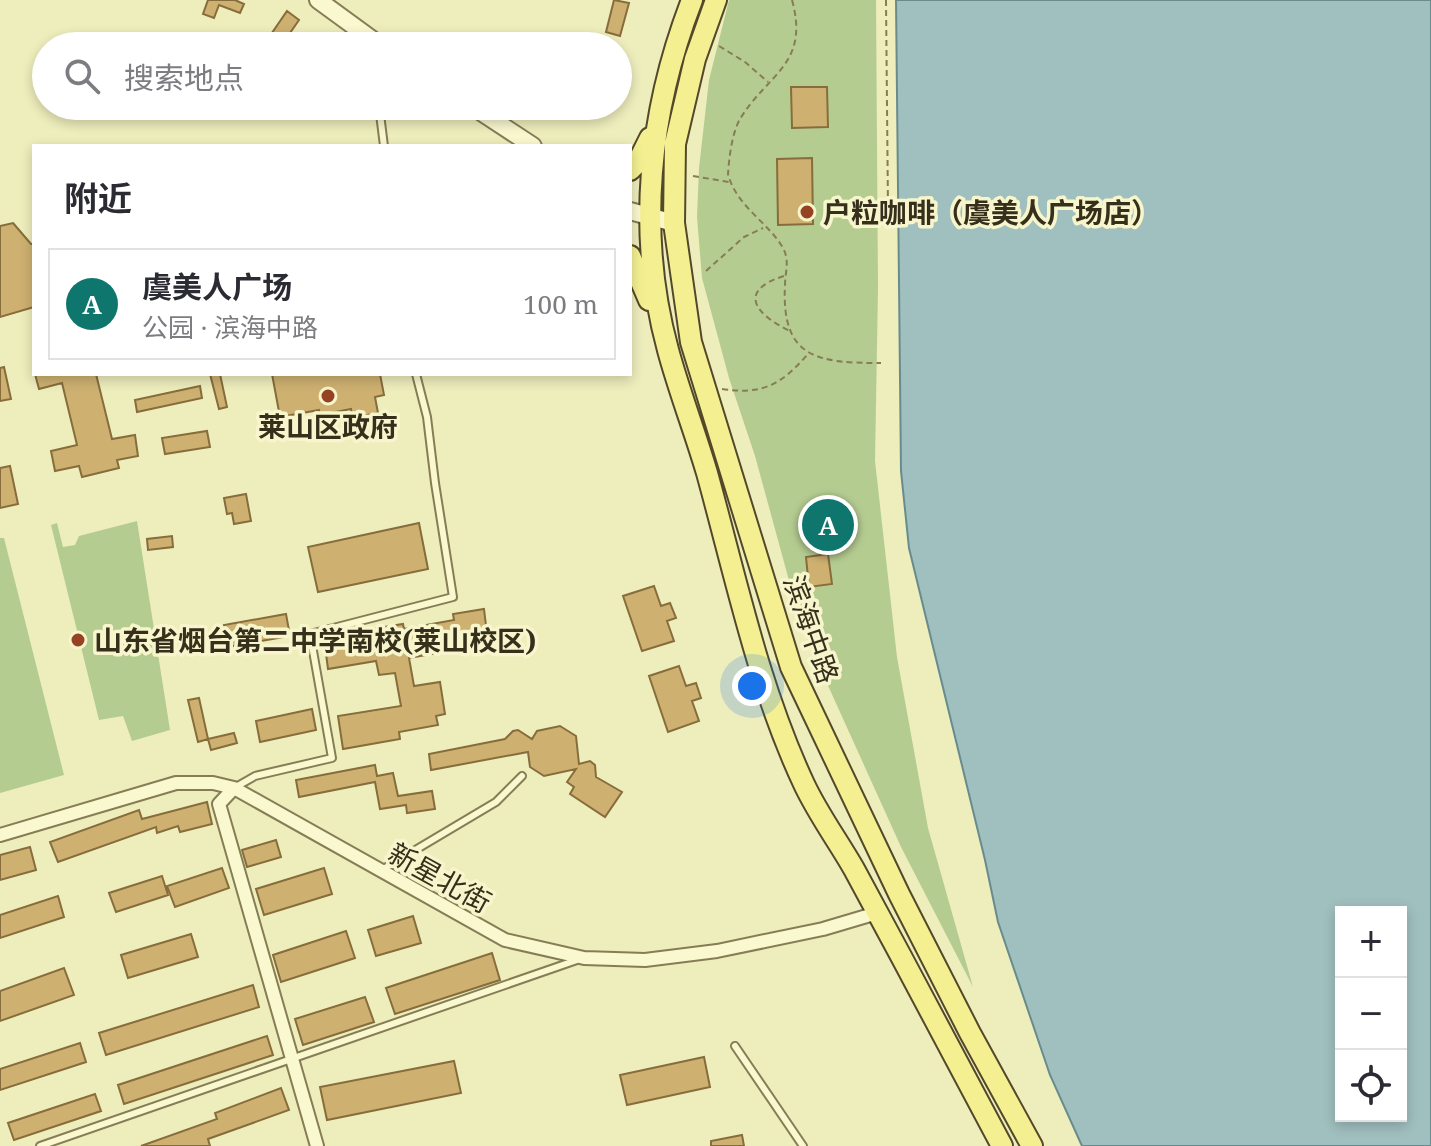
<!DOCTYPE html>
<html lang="zh">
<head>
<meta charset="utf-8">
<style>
	body { margin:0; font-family:"Noto Serif","Noto Sans SC",serif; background:#f2f2f3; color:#2b2b33 }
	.controls { position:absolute; right:24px; bottom:24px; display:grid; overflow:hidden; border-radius:0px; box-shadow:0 4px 12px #0003 }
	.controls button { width:72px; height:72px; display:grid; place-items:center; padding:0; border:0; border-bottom:2px solid #e1e1e2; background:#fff; color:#2b2b33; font:40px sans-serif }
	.you { position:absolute; left:752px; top:686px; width:28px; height:28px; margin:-20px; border:6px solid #fff; border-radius:50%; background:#1a73e8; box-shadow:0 0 0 12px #1a73e833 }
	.badge { display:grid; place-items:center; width:52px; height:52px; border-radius:50%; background:#0f766e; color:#fff; font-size:26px; font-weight:700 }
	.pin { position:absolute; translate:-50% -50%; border:4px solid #fff; box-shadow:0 2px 8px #0006 }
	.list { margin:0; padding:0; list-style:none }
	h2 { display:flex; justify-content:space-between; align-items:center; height:104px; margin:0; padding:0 32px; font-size:34px }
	h2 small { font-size:26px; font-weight:400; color:#7c7c81 }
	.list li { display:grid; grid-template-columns:52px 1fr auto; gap:24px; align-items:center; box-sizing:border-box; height:112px; margin:0 16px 16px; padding:0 16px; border:2px solid #e1e1e2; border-radius:0px }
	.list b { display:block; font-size:30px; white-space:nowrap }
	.list p { margin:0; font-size:26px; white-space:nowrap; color:#7c7c81 }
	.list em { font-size:26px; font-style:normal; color:#7c7c81 }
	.icon { flex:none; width:44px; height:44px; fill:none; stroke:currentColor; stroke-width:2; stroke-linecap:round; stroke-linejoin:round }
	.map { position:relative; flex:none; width:1431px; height:1146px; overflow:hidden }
	.search { position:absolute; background:#fff; box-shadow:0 4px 12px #0003; left:32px; top:32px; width:600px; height:88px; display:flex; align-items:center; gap:20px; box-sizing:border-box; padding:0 28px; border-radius:44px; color:#7c7c81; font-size:30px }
	.panel { position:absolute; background:#fff; box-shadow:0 4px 12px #0003; left:32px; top:144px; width:600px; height:232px; border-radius:0px }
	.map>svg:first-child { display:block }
	.green { fill:#b5cc91 }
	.water { fill:#a0bfbf; stroke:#688c8d; stroke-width:2; fill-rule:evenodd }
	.building { fill:#ceb171; stroke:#866d3b; stroke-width:2 }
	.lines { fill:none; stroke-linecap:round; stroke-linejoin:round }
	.service-casing { stroke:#867d56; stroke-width:10 }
	.minor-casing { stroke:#867d56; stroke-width:16 }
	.tertiary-casing { stroke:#867d56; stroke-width:20 }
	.primary-casing { stroke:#53492a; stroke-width:24 }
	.path { stroke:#867d56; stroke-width:2; stroke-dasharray:6 4; stroke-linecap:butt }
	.service { stroke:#f9f8cf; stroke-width:6 }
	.minor { stroke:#f9f8cf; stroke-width:12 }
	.tertiary { stroke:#f9f8cf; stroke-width:16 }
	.primary { stroke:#f4f092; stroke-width:20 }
	.poi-dot { fill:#964324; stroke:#f6f5cc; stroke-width:3 }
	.labels { text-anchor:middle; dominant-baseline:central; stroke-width:7; stroke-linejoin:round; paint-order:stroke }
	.poi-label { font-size:28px; font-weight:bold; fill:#352f1b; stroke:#f6f5cc; text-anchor:start }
	.street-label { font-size:28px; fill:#352f1b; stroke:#f6f5cc }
</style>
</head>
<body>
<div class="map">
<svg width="1431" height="1146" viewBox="0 0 1431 1146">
	<rect width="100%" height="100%" fill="#eeedbc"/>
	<path class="green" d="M729,0H876L878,288L875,461L897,657L928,828L973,987L901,847L802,628L755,456L729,378L702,278L697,217L699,168L709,80Z
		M137,521L170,730L132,741L123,716L99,720L51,525L57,523L63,547L75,545L79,536Z
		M0,538H4L64,775L0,793Z"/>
	<path class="water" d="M896,0H1431V1146H1082L1050,1075L998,922L985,860L909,548L901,471ZM1341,912H1401V1116H1341Z"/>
	<path class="building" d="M208,0H235L244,4L240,13L219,5L214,18L203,14Z
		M614,0L629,3L620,36L606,32Z
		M287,11L299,20L281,46H263Z
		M791,87H827L828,127L792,128Z
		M812,158L813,224L778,225L777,159Z
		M13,223L31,244H34V307L0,317V226Z
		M4,367L11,399L0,401V368Z
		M35,374H96L112,439L135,435L138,456L117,460L119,468L82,477L79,466L55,471L51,451L77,445L62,383L39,389Z
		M210,374H220L227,407L219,409Z
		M272,374H380L384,395L375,397L378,413L352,418L351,409L320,415L319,410L280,417Z
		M200,386L202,398L137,412L135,400Z
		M207,431L210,447L165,454L162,438Z
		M10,466L18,504L0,508V468Z
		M246,494L251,521L234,524L232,513L227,514L224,498Z
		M419,523L428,569L318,592L308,547Z
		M172,536L173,547L148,550L147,539Z
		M828,554L832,584L809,587L806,557Z
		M654,586L661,606L670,603L676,618L667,621L674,641L642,651L623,596Z
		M484,609L487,634L453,639L455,650L409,658L414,686L440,682L445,714L436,716L438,725L399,732L400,739L343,749L338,716L401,706L395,673L379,675L376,661L328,669L325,646L372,639L371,629L403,624L404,629L454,620L453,614Z
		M286,614L290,636L227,647L224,625Z
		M679,666L686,686L696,683L701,698L692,701L699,721L668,732L649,676Z
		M199,698L208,739L198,742L188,700Z
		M312,709L316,730L260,742L256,721Z
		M560,726L576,736L579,764L590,761L595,765L596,777L622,792L605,817L570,794L574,787L567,782L576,769L544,776L530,767L528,752L431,770L429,754L505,739L513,731L518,730L532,739L537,731Z
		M234,733L237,743L211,750L208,739Z
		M375,765L377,776L393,773L398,796L432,791L435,809L407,813L406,805L380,809L375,782L299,797L296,780Z
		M207,802L212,824L180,832L178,826L157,833L156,827L58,862L50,842L139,810L142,819Z
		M276,840L281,857L247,867L242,850Z
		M30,847L36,870L0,880V855Z
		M222,868L229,888L175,907L167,886Z
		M324,868L332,894L264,915L256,889Z
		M162,876L168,895L116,912L109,893Z
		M58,896L64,917L0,938V915Z
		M413,916L421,943L376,956L368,930Z
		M346,931L355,958L281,982L273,955Z
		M191,934L198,957L128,978L121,955Z
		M492,953L500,980L395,1014L386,988Z
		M64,968L74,995L0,1021V991Z
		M253,985L259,1007L106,1055L99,1033Z
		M365,997L374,1022L303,1045L295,1019Z
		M267,1036L273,1055L124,1104L118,1085Z
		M80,1043L86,1062L0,1090V1069Z
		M704,1057L710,1087L627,1105L620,1075Z
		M454,1061L461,1093L327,1120L320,1087Z
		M281,1088L289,1110L208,1139L210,1146H141L217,1119L215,1113Z
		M95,1094L101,1111L14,1140L8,1123Z
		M742,1135L744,1146H711V1141Z"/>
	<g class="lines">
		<defs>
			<path id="service" d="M379,106L384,146
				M234,788L255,776L332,758L310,634L453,597L435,483L427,417L416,374
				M380,871L496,802L522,776
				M735,1046L803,1146
				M40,1146L577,960"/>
			<path id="minor" d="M234,788L219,804L317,1146
				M0,835L176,783H213L234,788L505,940L584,958L645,960L717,951L823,929L877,913"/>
			<path id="tertiary" d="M318,0L381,46
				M472,106L533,146
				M630,211L674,223"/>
			<path id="primary" d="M692,0C649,111 636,233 668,350C679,391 695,432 707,473C736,578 758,686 804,784C818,814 838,841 854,869C904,961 953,1054 1002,1146
				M716,0L695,59L675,144L674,223L691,342L791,667L899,894L970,1033L1032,1146
				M630,170L638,162L650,138
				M630,256L649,300"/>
		</defs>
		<use href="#service" class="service-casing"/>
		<use href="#minor" class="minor-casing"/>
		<use href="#tertiary" class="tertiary-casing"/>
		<use href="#primary" class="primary-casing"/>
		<path class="path" d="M792,0C810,65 767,74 740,119C732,133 729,158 728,174C736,206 769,223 783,248C790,261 785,272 785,285C781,359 818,363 881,363
			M886,0L888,209
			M719,46L745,62L768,82
			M693,176L729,182
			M706,271L744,237L763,228
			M784,276C736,291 756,315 790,331
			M722,389C762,395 781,385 807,355"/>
		<use href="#service" class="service"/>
		<use href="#minor" class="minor"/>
		<use href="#tertiary" class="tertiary"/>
		<use href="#primary" class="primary"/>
	</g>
	<g class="poi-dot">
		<circle cx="807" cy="212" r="8"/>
		<circle cx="328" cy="396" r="8"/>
		<circle cx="78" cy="640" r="8"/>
	</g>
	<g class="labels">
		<g class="poi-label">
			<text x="823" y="212">户粒咖啡（虞美人广场店）</text>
			<text x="328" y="426" text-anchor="middle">莱山区政府</text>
			<text x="94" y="640">山东省烟台第二中学南校(莱山校区)</text>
		</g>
		<g class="street-label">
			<text transform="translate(812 629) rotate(71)">滨海中路</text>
			<text transform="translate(440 877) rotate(29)">新星北街</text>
		</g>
	</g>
</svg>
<div class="controls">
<button>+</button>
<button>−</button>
<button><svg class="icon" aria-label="locate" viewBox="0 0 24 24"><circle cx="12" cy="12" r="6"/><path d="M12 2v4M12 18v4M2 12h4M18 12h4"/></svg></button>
</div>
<div class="you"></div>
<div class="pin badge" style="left:828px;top:525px">A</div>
<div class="search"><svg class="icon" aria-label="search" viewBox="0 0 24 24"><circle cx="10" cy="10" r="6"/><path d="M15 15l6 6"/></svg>搜索地点</div>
<section class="panel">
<h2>附近<small></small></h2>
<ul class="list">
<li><span class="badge">A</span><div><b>虞美人广场</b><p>公园 · 滨海中路</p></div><em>100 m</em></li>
</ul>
</section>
</div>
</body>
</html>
